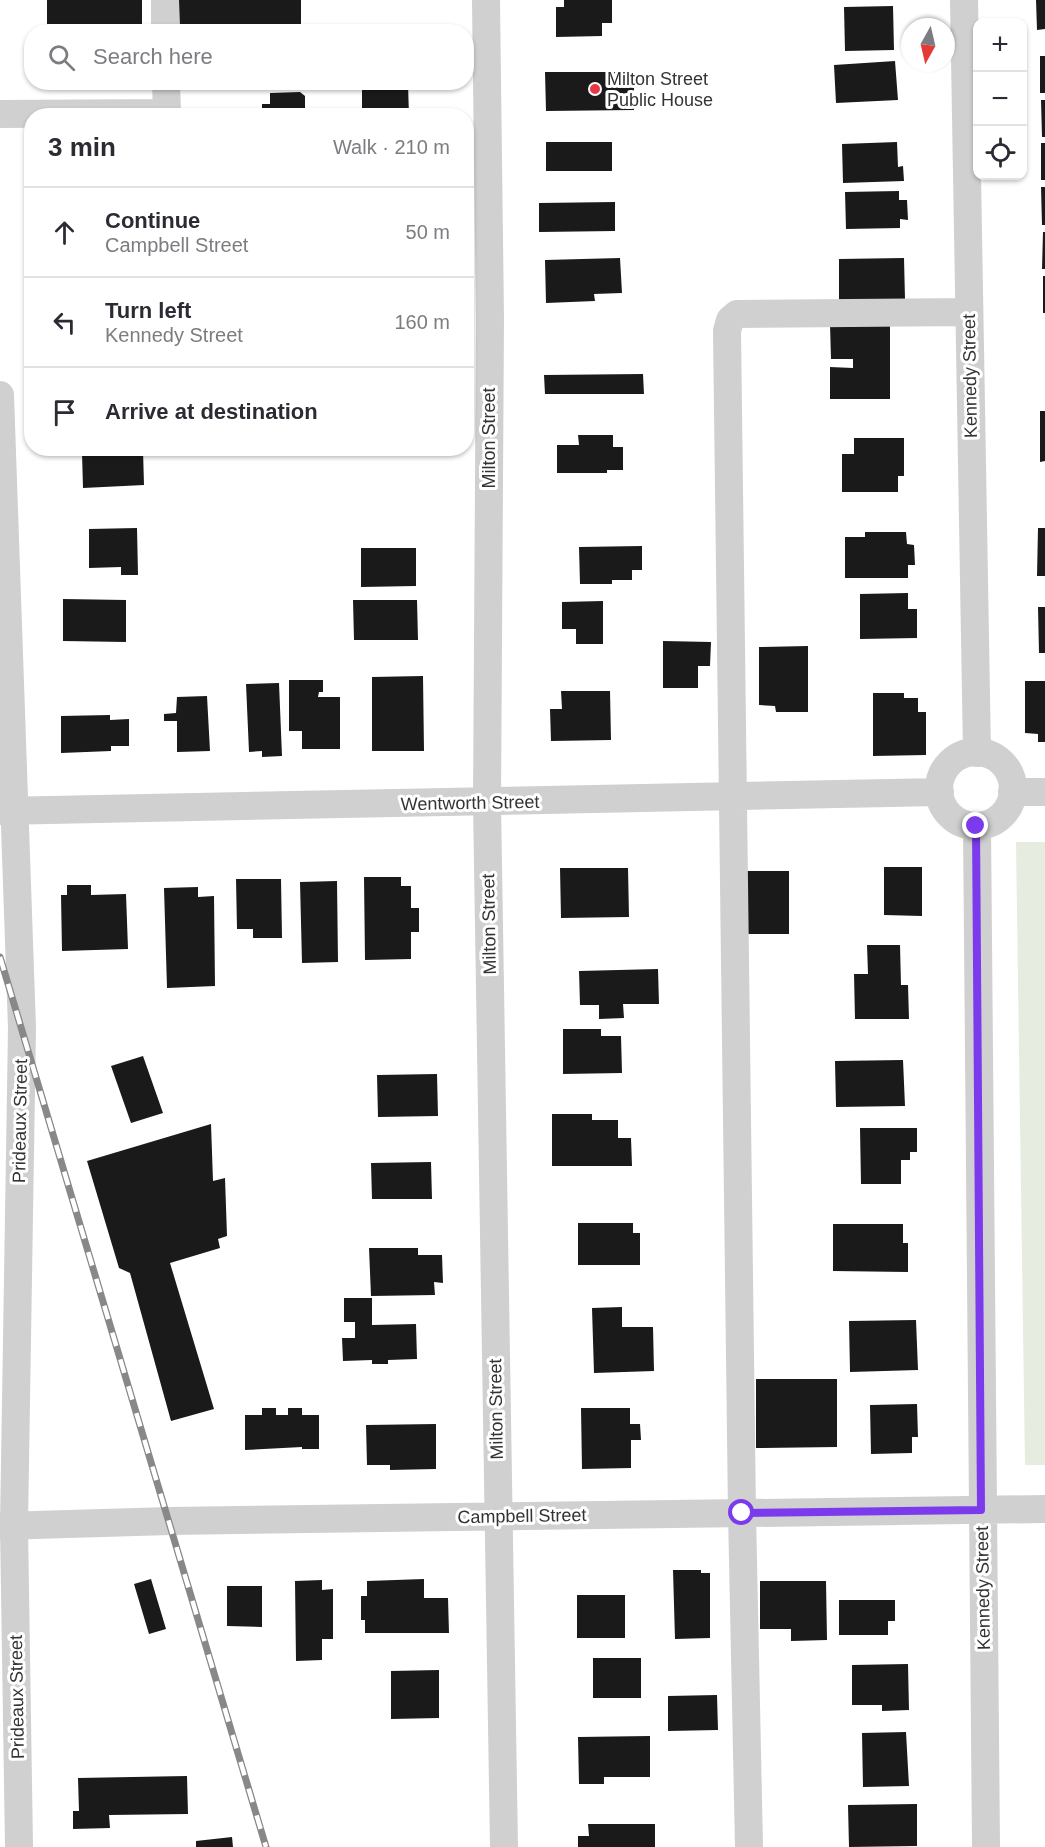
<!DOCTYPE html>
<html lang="en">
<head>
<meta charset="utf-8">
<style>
	body { margin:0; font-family:Arial,sans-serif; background:#f7f7f7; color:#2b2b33 }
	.controls { position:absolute; right:18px; top:18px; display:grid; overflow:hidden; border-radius:12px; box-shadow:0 2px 4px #0004 }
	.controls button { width:54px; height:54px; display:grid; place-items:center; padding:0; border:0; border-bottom:2px solid #e1e1e2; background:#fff; color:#2b2b33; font:30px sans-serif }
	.compass { position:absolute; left:901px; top:18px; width:54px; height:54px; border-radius:50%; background:#fff; box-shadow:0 2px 4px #0004; rotate:188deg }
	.stop { position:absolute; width:18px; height:18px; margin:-14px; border:4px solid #7c3aed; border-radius:50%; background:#fff }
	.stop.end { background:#7c3aed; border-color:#fff; box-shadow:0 2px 6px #0008 }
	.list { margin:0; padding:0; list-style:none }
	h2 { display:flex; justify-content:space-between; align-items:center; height:78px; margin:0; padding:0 24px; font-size:26px }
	h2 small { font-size:20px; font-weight:400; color:#7c7c81 }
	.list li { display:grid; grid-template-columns:39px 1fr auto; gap:18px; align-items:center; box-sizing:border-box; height:90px; padding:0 24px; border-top:2px solid #e1e1e2 }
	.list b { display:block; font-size:22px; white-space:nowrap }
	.list p { margin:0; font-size:20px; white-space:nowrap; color:#7c7c81 }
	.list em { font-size:20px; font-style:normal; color:#7c7c81 }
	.icon { flex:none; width:33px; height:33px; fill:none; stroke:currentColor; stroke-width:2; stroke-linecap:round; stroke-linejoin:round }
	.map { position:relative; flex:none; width:1045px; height:1847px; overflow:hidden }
	.search { position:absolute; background:#fff; box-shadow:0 2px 4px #0004; left:24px; top:24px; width:450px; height:66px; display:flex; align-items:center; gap:15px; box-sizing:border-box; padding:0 21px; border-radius:24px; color:#7c7c81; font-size:22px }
	.panel { position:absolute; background:#fff; box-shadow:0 2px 4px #0004; left:24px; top:108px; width:450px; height:348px; border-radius:24px }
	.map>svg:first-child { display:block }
	.green { fill:#e6ecdf }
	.building { fill:#1a1a1a }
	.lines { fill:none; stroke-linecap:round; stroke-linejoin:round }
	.minor { stroke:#d0d0d0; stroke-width:28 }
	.rail-casing { stroke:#888; stroke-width:7 }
	.rail { stroke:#fff; stroke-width:4.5; stroke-dasharray:14; stroke-linecap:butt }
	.route { stroke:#7c3aed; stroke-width:8 }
	.poi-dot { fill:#e63946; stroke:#fff; stroke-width:2 }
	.labels { text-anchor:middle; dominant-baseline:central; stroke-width:6; stroke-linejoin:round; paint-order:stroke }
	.poi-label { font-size:18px; fill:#333; stroke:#fff; text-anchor:start }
	.street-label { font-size:18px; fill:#333; stroke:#fff }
</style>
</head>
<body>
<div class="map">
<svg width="1045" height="1847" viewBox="0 0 1045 1847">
	<rect width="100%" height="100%" fill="#fff"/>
	<path class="green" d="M1016,842H1045V1465H1025Z"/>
	<path class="building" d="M47,0H142V32H47Z
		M179,0H301V32H180Z
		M564,0H612V23H602V36L556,37V7H564Z
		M1036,0H1045V29L1037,30Z
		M893,6L894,50L845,51L844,7Z
		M1040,56H1045V93H1040Z
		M895,61L898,100L836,103L834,65Z
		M545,72H634V110L546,111Z
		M69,82H136V85H69Z
		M408,84L409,116H362V85Z
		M300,92L305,96V116H241L245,110H262V104H270V93Z
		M1041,100H1045V137H1042Z
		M546,142H612V171H546Z
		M897,142L898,167L903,166L904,181L843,183L842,144Z
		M1041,143H1045V180H1041Z
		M1041,187H1045V225H1042Z
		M899,191V200H907L908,220L900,219V228L846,229L845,192Z
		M615,202V231L539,232V203Z
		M1043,232H1045V269H1042Z
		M620,258L622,293L594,294L595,301L546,303L545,260Z
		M904,258L905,299L839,300V259Z
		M1043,276H1045V313H1043Z
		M830,324H890V399H830V367L853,368V359H831Z
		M643,374L644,394H545L544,375Z
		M1040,411H1045V461L1040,462Z
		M578,435H613V447H623V470H607V473H557V445H579Z
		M854,438H904V476H898V492H842V454H854Z
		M357,448H414V452H357Z
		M143,450L144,485L83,488L82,453Z
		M137,528L138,575H121V567L89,568V529Z
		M1038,528H1045V576H1037Z
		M865,532H906L907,544L914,545L915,565H908V578H845V537H865Z
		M642,546V570H632V580H612V584H580L579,547Z
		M361,548H416V586L361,587Z
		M908,593V609H917V638L860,639V594Z
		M63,599L126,600V642L63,641Z
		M353,600H417L418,640H354Z
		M603,601V644H576V629H562V602Z
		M1038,607H1045V653H1039Z
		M663,641L711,642L710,666H698V688H663Z
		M808,646V712H776L775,706L759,705V647Z
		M423,676L424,751H372V677Z
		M289,680H323V692H319L318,697H340V749H302V731H289Z
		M1025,681H1045V742H1038V734L1025,733Z
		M279,683L282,756L262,757V751L249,752L246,684Z
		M561,691H610L611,740L551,741L550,709H562Z
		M873,693H904V698H918V712H926V755L873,756Z
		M207,696L210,751L177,752V721H164V714L176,713L177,697Z
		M110,715V720L129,719V746H111V751L61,753V716Z
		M884,867H922V916L884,915Z
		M560,868H628L629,917L561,918Z
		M745,871H789V934H745Z
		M364,877H401V886H411V908H419V932H411V959L365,960Z
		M236,879H281L282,938H253V929H237Z
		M337,881L338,962L302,963L300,882Z
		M67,885H91V895L126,894L128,949L62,951L61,895H67Z
		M198,887V897L214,896L215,986L167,988L164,888Z
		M867,945H900L901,985H908L909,1019H855L854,974H868Z
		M658,969L659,1004H623L624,1018L599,1019V1005H580L579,971Z
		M563,1029H601V1036H621L622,1073L563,1074Z
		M143,1056L163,1113L131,1123L111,1066Z
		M903,1060L905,1106L836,1107L835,1061Z
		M437,1074L438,1116L378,1117L377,1075Z
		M552,1114H592V1120H618V1138H631L632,1166H552Z
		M211,1124L213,1181L225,1178L227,1236L218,1239L220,1248L170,1263L214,1409L171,1421L130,1273L119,1268L87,1161Z
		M860,1128H917V1152H910V1160H901V1184H861Z
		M431,1162L432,1199H372L371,1163Z
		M578,1223H633V1233H640V1265H578Z
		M833,1224H903V1243H908V1272L833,1271Z
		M369,1248H418V1255H442L443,1283L434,1282L435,1295L371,1296Z
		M344,1298H372V1325L416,1324L417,1359L388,1360V1364H372V1360L343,1361L342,1338H355V1322H344Z
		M622,1307V1327H653L654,1371L594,1373L592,1308Z
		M916,1320L918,1370L850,1372L849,1321Z
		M756,1379H837V1447L756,1448Z
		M917,1404L918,1437H912V1453L871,1454L870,1405Z
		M262,1408H276V1415H288V1408H302V1415H319V1449H302V1447L245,1450V1415H262Z
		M581,1408H630V1424H640L641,1440H631V1468L582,1469Z
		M436,1424V1469L390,1470V1465H367L366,1425Z
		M673,1570H701V1573H710V1638L675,1639Z
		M151,1579L166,1629L149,1634L134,1584Z
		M424,1579V1598H448L449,1633H365V1620H361V1596H367V1581Z
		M322,1580V1590L333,1589V1639H322V1660L296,1661L295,1581Z
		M760,1581H826L827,1640L791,1641V1629H760Z
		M227,1586H262V1627L227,1626Z
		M577,1595H625V1638H577Z
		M839,1600H895V1621H888V1635H839Z
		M593,1658H641V1698H593Z
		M908,1664L909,1710L882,1711V1705H852V1665Z
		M439,1670V1718L391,1719V1671Z
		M717,1695L718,1730L668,1731V1696Z
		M906,1732L909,1786L863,1787L862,1733Z
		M650,1736V1777H604V1784H579L578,1737Z
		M187,1776L188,1814L109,1815L110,1828L73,1829V1811H79L78,1778Z
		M917,1804V1846L849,1847L848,1805Z
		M588,1824H655V1847H578V1836H589Z
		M232,1837L233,1847H196V1841Z"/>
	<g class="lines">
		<path class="minor" d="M165,0V32
			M486,0L490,319L487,803L504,1847
			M964,0L977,753
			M0,114L167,113L166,82
			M0,395L22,1028L14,1526L19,1847
			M939 789a37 37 0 1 1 74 0a37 37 0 1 1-74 0Z
			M1012,792H1045
			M0,811L940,792
			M977,826L986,1847
			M0,1526L170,1521L1045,1509
			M749,1847L742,1513L727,331L730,320L737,314L968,312"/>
		<defs>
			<path id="rail" d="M0,957L266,1847"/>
		</defs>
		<use href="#rail" class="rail-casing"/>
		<use href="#rail" class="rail"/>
	</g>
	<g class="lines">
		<path class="route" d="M742,1513L981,1510L976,826"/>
	</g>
	<circle class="poi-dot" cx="595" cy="89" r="6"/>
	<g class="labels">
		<g class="poi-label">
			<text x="607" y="79">Milton Street<tspan x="607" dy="21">Public House</tspan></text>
		</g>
		<g class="street-label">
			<text transform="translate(970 376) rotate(-91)">Kennedy Street</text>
			<text transform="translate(489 438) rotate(-90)">Milton Street</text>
			<text transform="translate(470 803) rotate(-1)">Wentworth Street</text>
			<text transform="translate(489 924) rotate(-91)">Milton Street</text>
			<text transform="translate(20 1121) rotate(-89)">Prideaux Street</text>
			<text transform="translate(496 1409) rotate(-91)">Milton Street</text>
			<text transform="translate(522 1516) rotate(-1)">Campbell Street</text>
			<text transform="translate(983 1588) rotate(-91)">Kennedy Street</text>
			<text transform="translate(17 1697) rotate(-91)">Prideaux Street</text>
		</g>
	</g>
</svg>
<div class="controls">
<button>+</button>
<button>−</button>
<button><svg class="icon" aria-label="locate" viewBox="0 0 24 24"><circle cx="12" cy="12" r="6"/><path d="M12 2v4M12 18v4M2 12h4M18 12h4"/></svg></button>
</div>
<svg class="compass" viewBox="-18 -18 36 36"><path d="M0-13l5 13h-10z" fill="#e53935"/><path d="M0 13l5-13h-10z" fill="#7c7c81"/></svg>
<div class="stop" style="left:742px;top:1513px"></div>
<div class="stop end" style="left:976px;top:826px"></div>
<div class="search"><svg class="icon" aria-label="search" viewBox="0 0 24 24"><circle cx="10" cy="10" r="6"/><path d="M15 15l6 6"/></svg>Search here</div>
<section class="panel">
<h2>3 min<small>Walk · 210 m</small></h2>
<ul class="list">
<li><svg class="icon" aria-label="ahead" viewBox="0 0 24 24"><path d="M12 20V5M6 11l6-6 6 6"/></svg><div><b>Continue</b><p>Campbell Street</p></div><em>50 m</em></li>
<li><svg class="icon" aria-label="left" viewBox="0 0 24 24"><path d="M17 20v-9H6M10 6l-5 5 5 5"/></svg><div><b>Turn left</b><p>Kennedy Street</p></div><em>160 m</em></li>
<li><svg class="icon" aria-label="arrive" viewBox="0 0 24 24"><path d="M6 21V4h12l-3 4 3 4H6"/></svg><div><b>Arrive at destination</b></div></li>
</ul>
</section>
</div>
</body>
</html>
